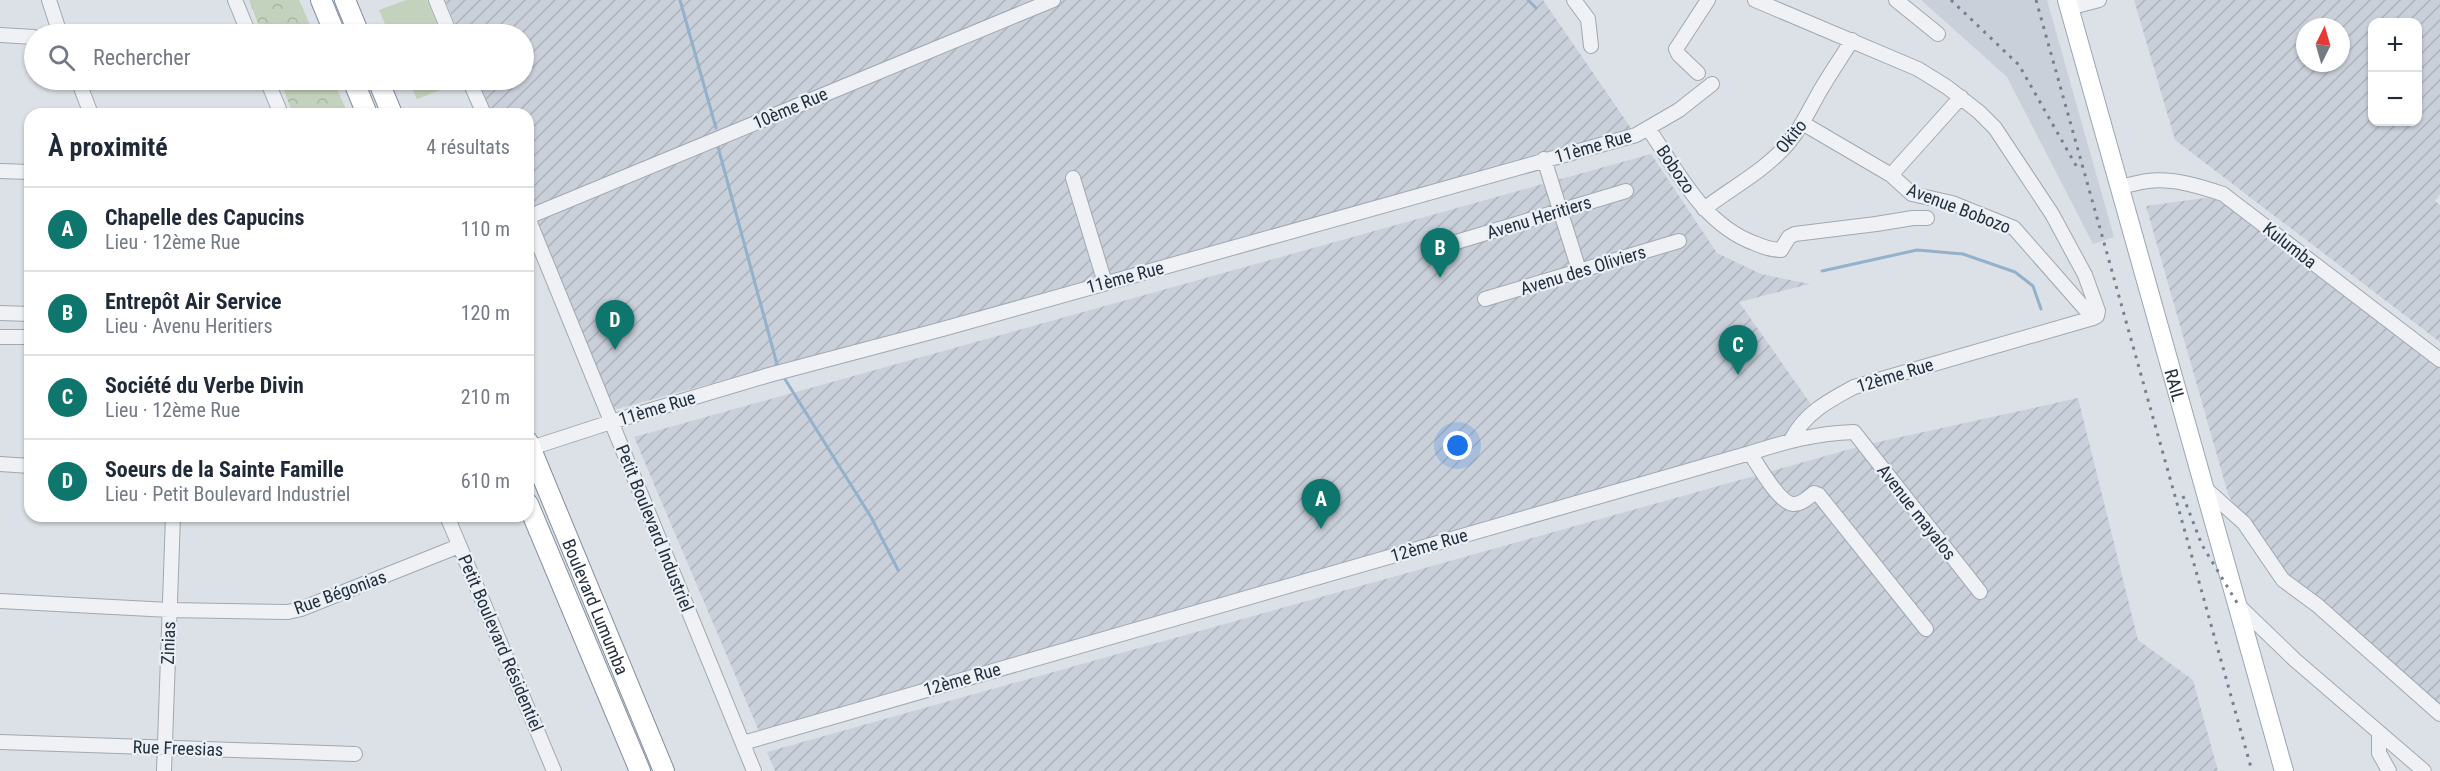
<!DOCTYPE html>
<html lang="fr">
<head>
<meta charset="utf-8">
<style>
	body { margin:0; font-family:"Roboto Condensed",sans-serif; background:#f2f2f3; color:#1f2937 }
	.controls { position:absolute; right:18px; top:18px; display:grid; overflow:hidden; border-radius:12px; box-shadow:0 2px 4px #0004 }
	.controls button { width:54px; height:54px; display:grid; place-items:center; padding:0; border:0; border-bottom:2px solid #e0e1e3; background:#fff; color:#1f2937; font:30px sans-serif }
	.compass { position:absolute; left:2296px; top:18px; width:54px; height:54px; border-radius:50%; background:#fff; box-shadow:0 2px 4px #0004; rotate:5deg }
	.you { position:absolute; left:1458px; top:446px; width:21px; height:21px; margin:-15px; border:4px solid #fff; border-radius:50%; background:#1a73e8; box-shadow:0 0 0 9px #1a73e833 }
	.badge { display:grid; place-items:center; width:39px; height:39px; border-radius:50%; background:#0f766e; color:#fff; font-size:20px; font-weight:700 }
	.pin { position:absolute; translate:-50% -50px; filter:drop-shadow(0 2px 3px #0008) }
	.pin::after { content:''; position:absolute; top:32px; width:21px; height:18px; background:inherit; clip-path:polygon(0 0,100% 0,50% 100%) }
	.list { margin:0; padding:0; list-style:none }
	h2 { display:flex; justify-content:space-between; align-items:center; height:78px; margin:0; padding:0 24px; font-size:26px }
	h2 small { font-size:20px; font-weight:400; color:#747a83 }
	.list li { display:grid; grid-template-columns:39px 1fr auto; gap:18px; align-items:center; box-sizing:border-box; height:84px; padding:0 24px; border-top:2px solid #e0e1e3 }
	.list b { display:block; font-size:22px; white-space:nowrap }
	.list p { margin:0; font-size:20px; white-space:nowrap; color:#747a83 }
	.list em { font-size:20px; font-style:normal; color:#747a83 }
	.icon { flex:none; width:33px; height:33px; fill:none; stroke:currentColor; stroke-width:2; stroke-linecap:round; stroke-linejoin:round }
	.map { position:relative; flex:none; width:2440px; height:771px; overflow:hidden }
	.search { position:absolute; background:#fff; box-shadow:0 2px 4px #0004; left:24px; top:24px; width:510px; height:66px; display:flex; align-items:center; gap:15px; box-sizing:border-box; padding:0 21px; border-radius:33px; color:#747a83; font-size:22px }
	.panel { position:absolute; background:#fff; box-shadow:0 2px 4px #0004; left:24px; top:108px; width:510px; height:414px; border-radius:18px }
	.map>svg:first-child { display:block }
	.built { fill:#cad0da }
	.industrial { fill:url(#industrial-furrows); fill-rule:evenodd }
	.park { fill:url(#park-crowns) }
	.garden { fill:#c3d2bc }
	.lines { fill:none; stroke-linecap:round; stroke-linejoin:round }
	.stream { stroke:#93b1cb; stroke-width:3 }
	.minor-casing { stroke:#a1a8b1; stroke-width:16 }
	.major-casing { stroke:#9aa6b4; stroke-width:20 }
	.highway-casing { stroke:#828f9f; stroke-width:22 }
	.minor { stroke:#eff1f5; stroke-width:14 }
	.major { stroke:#fff; stroke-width:18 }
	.highway { stroke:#fff; stroke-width:20 }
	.rail { stroke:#748192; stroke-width:3; stroke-dasharray:3 6; stroke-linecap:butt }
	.labels { text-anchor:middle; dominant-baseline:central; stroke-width:4.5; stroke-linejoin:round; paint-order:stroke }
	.street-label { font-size:18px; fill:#242f3f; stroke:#ebf0f5 }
</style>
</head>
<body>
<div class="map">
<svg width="2440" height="771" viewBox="0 0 2440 771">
	<defs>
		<pattern id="industrial-furrows" width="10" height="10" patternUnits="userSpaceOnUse" patternTransform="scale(1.5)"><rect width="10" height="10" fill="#cad0da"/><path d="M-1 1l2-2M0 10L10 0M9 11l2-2" fill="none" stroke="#adb3bc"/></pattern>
		<pattern id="park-crowns" width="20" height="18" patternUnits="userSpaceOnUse" patternTransform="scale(1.5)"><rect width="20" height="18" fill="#c3d2bc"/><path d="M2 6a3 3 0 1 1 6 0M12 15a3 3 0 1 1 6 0" fill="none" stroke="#a7b5a3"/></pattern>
	</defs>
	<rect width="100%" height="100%" fill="#dce1e7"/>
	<path class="built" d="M1921,0H2047L2114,237L2093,244L2007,77Z"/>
	<path class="industrial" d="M445,0H1543L1635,134L613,410L528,202V114H492L478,80H524V34H459Z
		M2134,0H2440V194L2435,201L2440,205V342L2175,140ZM2372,22H2418V122H2372ZM2305,27H2341V63H2305Z
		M1651,154L1717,253L1761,274L1810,284L1739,302L1817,413L1791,434L761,736L634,437Z
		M2220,196L2440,365V709L2261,553L2228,494L2146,206Z
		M2078,398L2138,640L2193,680L2218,771H775L767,752L1865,445Z"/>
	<path class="park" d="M249,0H299L314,34H262Z
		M280,80H333L348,114H293Z"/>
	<path class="garden" d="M406,0H427L441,34H389L379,10Z
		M408,80H460L461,82L417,99Z"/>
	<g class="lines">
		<path class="stream" d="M680,0L716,128
			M1528,0L1536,8
			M718,147L778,368
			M1822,271L1917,250L1963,254L2015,272L2033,286L2041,309
			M783,376L871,517L898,570"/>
		<defs>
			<path id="minor" d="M49,0L60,34
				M235,0L249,34
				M436,0L450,34
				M1574,0L1588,19L1591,46
				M1755,0L1918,69L1947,87L1979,112L1995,128L2052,214L2085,275L2098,311L2097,316L2093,318L1854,387C1828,401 1805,413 1791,440
				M1896,0L1938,34
				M2069,8L2099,0
				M0,35L34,37
				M1698,73L1679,55L1676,49L1708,0
				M78,80L91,114
				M267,80L281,114
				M469,80L484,114
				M1804,124L1891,175L1912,194L1952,203L2014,228L2093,318
				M1648,128C1678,172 1703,224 1754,243C1763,247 1773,250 1781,250L1789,237L1795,234L1876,224L1913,218H1927
				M1544,159L1579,270
				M0,171L30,172
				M1891,175L1961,97
				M1073,178L1105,283
				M2120,187C2129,185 2139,182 2148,181C2173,178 2199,186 2223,194L2440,360
				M1704,209C1730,189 1760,173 1782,150C1797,135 1805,118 1815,100C1826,79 1840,60 1852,40
				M528,217L1053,0
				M528,218L754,771
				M1453,243L1626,191
				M1485,299L1679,241
				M0,313L30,314
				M0,337H30
				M528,449L611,422L769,375L939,330L1636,135L1679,110L1712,84
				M1750,453C1758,465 1779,503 1793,504C1800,505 1808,498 1814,493L1819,495L1926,629
				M0,464L30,466
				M2207,490L2244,523L2283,580L2317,605L2440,714
				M447,516L554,771
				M0,601L169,610L288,612L301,609L459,546
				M2239,606L2295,660L2424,771
				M2379,733V753L2389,771
				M0,742L355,754
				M743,743L1750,453C1784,442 1817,433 1854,432L1980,592
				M164,771L173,516"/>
			<g id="major">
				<path id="s1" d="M2067,0L2284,771"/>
			</g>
			<g id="highway">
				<path d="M321,0L335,34"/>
				<path d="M345,0L359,34"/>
				<path d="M353,80L367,114"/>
				<path d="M378,80L392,114"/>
				<path id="s2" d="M528,442L664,771"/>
				<path d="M528,504L640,771"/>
			</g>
		</defs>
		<use href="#minor" class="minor-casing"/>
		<use href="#major" class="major-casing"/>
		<use href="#highway" class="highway-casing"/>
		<use href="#minor" class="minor"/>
		<use href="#major" class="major"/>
		<use href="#highway" class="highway"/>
		<path class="rail" d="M1951,0L2019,65L2078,169
			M2036,0L2252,771
			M2183,496L2202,545L2239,606"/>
	</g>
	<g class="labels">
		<g class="street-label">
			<text transform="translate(790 108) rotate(-23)">10ème Rue</text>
			<text transform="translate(1791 136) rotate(-51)">Okito</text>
			<text transform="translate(1593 146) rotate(-16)">11ème Rue</text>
			<text transform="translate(1676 169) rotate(56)">Bobozo</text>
			<text transform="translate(1959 208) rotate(21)">Avenue Bobozo</text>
			<text transform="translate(1539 217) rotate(-17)">Avenu Heritiers</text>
			<text transform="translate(2290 245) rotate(38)">Kulumba</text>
			<text transform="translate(1583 270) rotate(-17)">Avenu des Oliviers</text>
			<text transform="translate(1125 277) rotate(-15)">11ème Rue</text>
			<text transform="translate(1895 375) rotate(-17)">12ème Rue</text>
			<text stroke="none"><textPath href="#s1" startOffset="400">RAIL</textPath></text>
			<text transform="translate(657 408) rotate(-17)">11ème Rue</text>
			<text transform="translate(1917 512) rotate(52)">Avenue mayalos</text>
			<text transform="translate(655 528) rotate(68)">Petit Boulevard Industriel</text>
			<text transform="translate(1429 545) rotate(-16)">12ème Rue</text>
			<text transform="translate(340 592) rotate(-20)">Rue Bégonias</text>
			<text stroke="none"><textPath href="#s2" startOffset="178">Boulevard Lumumba</textPath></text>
			<text transform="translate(168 643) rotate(-88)">Zinias</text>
			<text transform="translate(501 643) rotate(67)">Petit Boulevard Résidentiel</text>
			<text transform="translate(962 679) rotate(-16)">12ème Rue</text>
			<text transform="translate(178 748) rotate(2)">Rue Freesias</text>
		</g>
	</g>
</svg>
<div class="controls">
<button>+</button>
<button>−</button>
</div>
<svg class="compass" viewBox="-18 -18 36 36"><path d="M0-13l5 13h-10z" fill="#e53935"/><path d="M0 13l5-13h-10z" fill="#747a83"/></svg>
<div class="you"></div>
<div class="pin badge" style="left:1321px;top:529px">A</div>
<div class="pin badge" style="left:1440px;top:278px">B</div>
<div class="pin badge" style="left:1738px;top:375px">C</div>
<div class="pin badge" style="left:615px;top:350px">D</div>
<div class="search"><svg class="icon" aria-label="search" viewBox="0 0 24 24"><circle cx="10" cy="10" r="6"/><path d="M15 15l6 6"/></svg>Rechercher</div>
<section class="panel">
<h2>À proximité<small>4 résultats</small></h2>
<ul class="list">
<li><span class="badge">A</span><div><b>Chapelle des Capucins</b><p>Lieu · 12ème Rue</p></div><em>110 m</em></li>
<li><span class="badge">B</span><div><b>Entrepôt Air Service</b><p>Lieu · Avenu Heritiers</p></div><em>120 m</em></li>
<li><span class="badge">C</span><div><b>Société du Verbe Divin</b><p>Lieu · 12ème Rue</p></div><em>210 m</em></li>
<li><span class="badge">D</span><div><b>Soeurs de la Sainte Famille</b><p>Lieu · Petit Boulevard Industriel</p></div><em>610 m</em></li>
</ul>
</section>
</div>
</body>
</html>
